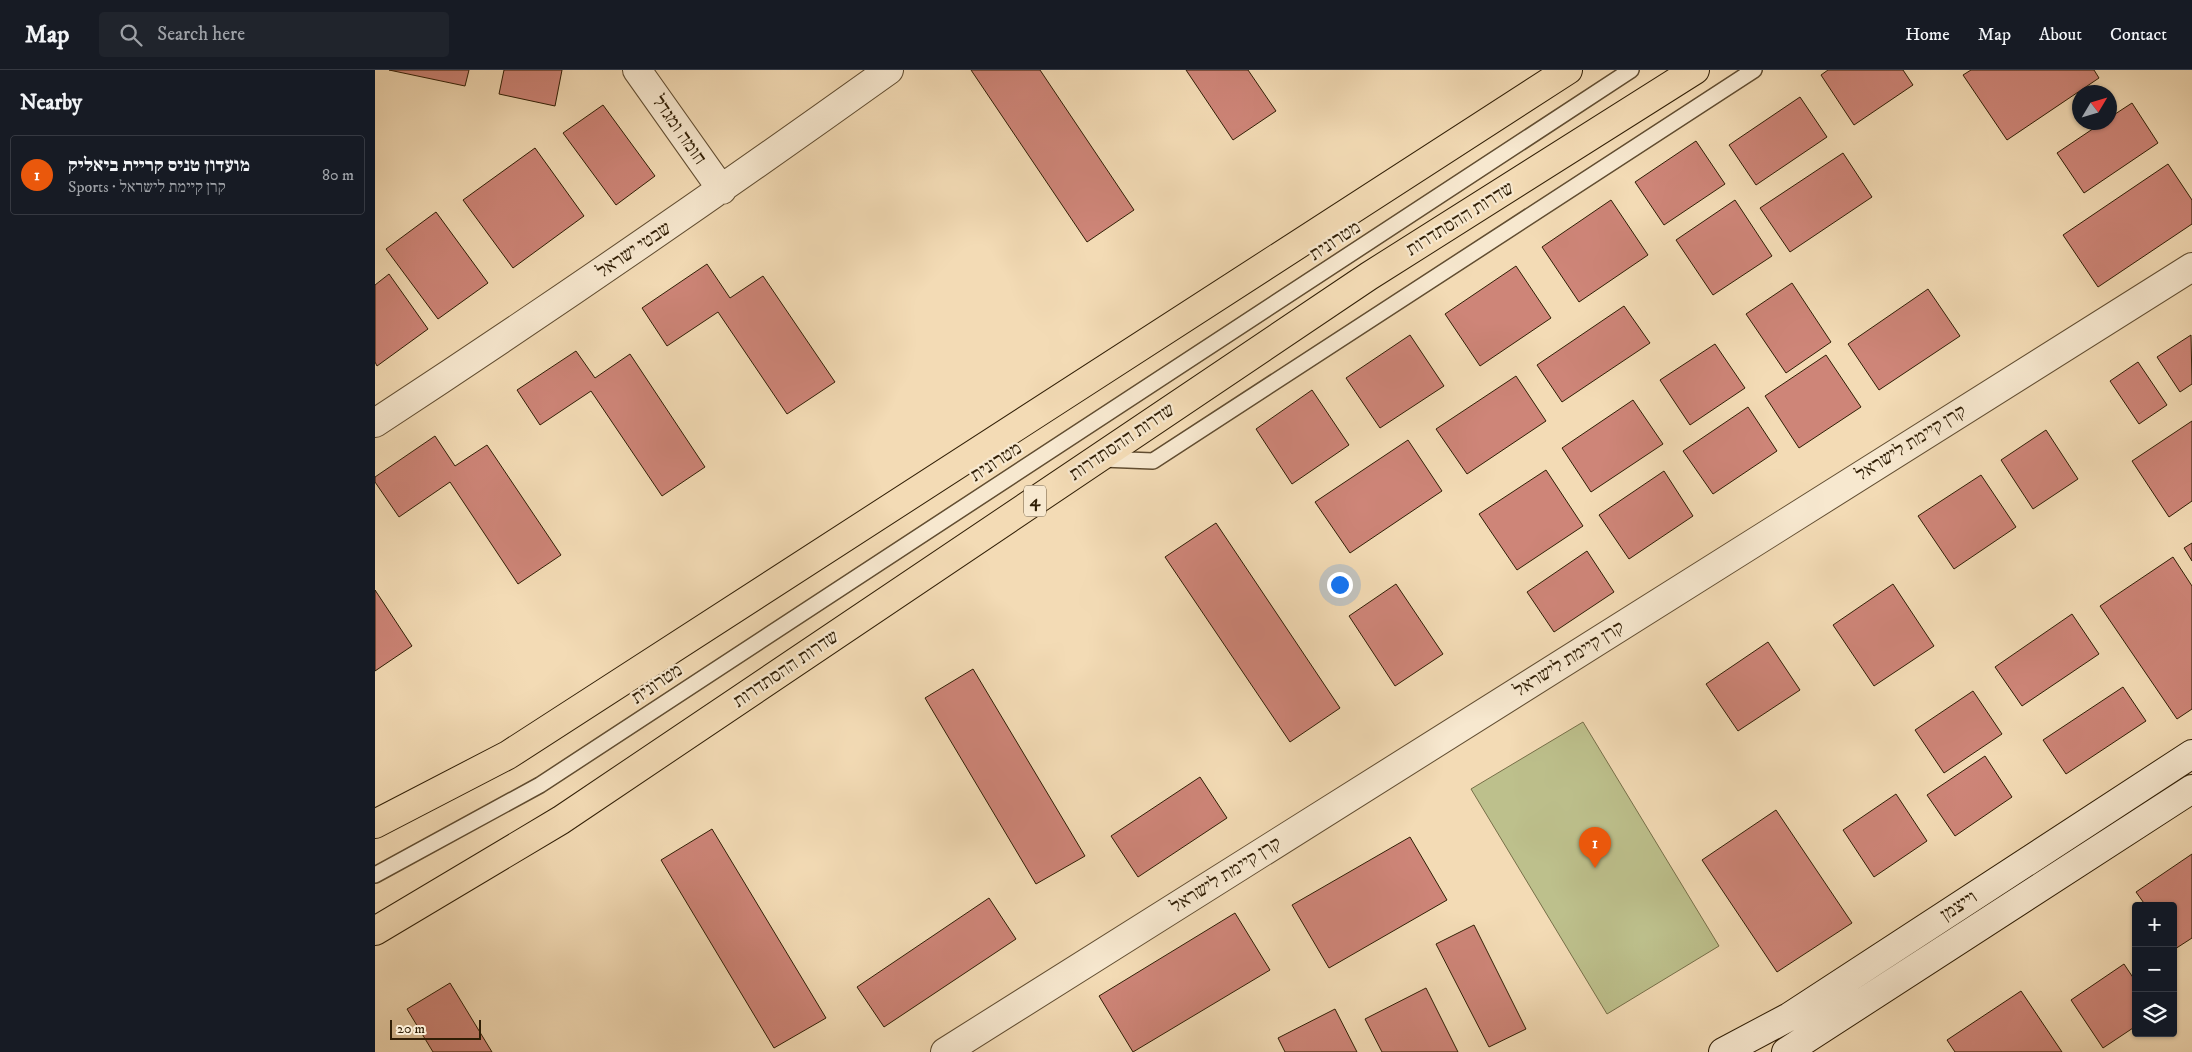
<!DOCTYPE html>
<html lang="en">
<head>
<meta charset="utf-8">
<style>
	body { margin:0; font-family:"IM FELL DW Pica","Frank Ruhl Libre",serif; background:#20242c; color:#f1f3f6 }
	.controls { position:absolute; right:15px; bottom:15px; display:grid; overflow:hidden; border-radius:5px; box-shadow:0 1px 4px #0004 }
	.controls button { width:45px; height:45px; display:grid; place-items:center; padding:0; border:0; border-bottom:1px solid #363941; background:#171b24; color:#f1f3f6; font:25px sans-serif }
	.compass { position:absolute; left:1697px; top:15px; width:45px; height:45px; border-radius:50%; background:#171b24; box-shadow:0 1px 4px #0004; rotate:52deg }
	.scale { position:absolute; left:15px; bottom:12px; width:91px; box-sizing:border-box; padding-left:5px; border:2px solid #301e05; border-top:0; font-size:14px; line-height:18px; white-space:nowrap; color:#301e05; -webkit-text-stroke:4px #f7e8cf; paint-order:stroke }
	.you { position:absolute; left:964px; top:514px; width:18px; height:18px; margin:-12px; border:4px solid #fff; border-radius:50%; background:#1a73e8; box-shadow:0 0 0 8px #1a73e833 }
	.badge { display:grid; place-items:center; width:32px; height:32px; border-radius:50%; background:#ea580c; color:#fff; font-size:16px; font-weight:700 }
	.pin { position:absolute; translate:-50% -41px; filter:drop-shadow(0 1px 2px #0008) }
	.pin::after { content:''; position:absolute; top:26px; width:18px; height:15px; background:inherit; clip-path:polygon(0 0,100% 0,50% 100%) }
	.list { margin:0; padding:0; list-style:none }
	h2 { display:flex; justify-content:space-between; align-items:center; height:65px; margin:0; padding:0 20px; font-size:21px }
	h2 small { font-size:16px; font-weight:400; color:#9ea1a6 }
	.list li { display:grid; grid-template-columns:32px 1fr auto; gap:15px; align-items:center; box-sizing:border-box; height:80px; margin:0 10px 10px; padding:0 10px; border:1px solid #363941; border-radius:5px }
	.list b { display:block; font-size:19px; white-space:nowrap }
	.list p { margin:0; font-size:16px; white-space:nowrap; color:#9ea1a6 }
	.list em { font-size:16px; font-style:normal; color:#9ea1a6 }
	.icon { flex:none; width:28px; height:28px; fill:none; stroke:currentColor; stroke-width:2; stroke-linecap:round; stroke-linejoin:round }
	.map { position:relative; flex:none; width:1817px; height:982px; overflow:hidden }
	header { display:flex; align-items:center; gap:30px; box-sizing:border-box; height:70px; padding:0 25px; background:#171b24; border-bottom:1px solid #363941 }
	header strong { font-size:24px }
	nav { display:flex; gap:28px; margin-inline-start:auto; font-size:18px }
	.search { width:350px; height:45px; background:#20242c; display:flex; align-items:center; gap:12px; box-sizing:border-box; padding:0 18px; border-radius:5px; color:#9ea1a6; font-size:19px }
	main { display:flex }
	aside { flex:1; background:#171b24 }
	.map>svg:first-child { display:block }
	.green { fill:#bdc08c; stroke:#766f48 }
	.building { fill:#ce8578; stroke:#301e05 }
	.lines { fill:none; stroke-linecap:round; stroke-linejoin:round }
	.lane-casing { stroke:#614d31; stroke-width:18 }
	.street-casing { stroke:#614d31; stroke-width:30 }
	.secondary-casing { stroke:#301e05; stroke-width:30 }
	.highway-casing { stroke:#301e05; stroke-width:30 }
	.lane { stroke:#f7e8cf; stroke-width:15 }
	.street { stroke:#f7e8cf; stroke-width:28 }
	.secondary { stroke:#f7e8cf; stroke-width:28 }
	.highway { stroke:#f3dbb5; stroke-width:28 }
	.labels { text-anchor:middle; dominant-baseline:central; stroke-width:4.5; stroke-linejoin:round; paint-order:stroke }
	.shield { fill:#f7e8cf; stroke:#6c5b42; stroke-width:1 }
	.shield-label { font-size:18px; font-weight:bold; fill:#301e05 }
	.street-label { font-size:19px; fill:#301e05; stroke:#f7e8cf }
</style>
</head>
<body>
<header>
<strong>Map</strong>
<div class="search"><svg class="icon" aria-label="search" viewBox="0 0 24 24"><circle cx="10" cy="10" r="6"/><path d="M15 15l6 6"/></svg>Search here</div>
<nav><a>Home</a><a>Map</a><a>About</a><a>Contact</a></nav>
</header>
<main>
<aside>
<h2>Nearby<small></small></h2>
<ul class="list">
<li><span class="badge">1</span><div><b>מועדון טניס קריית ביאליק</b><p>Sports · קרן קיימת לישראל</p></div><em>80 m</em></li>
</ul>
</aside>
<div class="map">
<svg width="1817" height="982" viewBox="0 0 1817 982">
	<rect width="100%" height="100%" fill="#f3dbb5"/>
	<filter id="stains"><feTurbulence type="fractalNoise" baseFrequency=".004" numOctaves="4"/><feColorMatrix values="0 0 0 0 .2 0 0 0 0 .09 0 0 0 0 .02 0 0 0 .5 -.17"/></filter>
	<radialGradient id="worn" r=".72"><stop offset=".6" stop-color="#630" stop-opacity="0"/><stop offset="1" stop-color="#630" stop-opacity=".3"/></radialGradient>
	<path class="green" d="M1208,652L1344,876L1232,944L1096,719Z"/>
	<path class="building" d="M14,0H94L90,16Z
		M129,0H187L180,36L124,24Z
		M596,0H665L759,140L712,172Z
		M811,0H873L901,41L858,70Z
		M1453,0H1528L1538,15L1479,55L1446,5Z
		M1596,0H1719L1724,8L1632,70L1588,5Z
		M1425,27L1452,67L1381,115L1354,75Z
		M1757,33L1783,73L1709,123L1682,83L1728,52H1734V48Z
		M228,35L280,106L241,135L188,63Z
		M1321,71L1350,114L1289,155L1260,112Z
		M160,78L209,146L138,198L88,130Z
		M1468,83L1497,127L1415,182L1385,138Z
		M1793,94L1817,130V154L1723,217L1688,165Z
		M1236,130L1273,185L1204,232L1167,177Z
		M1360,130L1397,186L1338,225L1301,170Z
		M61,142L113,213L63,249L11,179Z
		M332,194L355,228L388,206L460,312L412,344L343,242L292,276L267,238Z
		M1141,196L1176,248L1105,296L1070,244Z
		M14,204L53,259L2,296L0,292V215Z
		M1417,213L1456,272L1411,303L1371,244Z
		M1553,219L1585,266L1504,320L1473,274Z
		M1249,236L1275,273L1187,332L1162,295Z
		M1035,265L1069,316L1005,358L971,308Z
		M1816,265L1817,314L1805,322L1782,287Z
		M1340,274L1370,318L1315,355L1285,310Z
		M201,281L220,308L255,284L330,397L287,426L216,321L165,355L142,320Z
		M1451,285L1486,337L1424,378L1390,326Z
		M1763,292L1792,335L1764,354L1735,311Z
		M1141,306L1171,351L1092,404L1061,359Z
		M937,320L974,375L917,414L881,359Z
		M1258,330L1288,374L1216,422L1187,378Z
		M1373,337L1402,381L1338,424L1308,381Z
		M1817,351V431L1794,447L1757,391Z
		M1671,360L1703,409L1658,439L1626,390Z
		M60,366L80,396L112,375L186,485L143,514L75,412L24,447L0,412V407Z
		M1033,370L1067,421L975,483L940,432Z
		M1171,400L1208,456L1142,500L1104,444Z
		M1289,401L1318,446L1254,489L1224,445Z
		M1606,405L1641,457L1579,499L1543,446Z
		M841,453L965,638L915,672L790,487Z
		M1817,473V491L1809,478Z
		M1212,481L1239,522L1179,562L1152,522Z
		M1798,487L1817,516V639L1802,649L1725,536Z
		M1021,514L1068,584L1020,616L974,546Z
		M1518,514L1559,576L1499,616L1458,555Z
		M0,520L37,576L0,601Z
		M1697,544L1724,584L1647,636L1620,597Z
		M1393,572L1425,620L1363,661L1331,614Z
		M598,599L710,786L661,814L550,628Z
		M1748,617L1771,651L1691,704L1668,670Z
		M1598,621L1627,664L1569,703L1540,660Z
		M1610,686L1637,727L1580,766L1552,725Z
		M825,707L852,748L763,807L736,766Z
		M1521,724L1552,771L1499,807L1468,760Z
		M1401,740L1477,853L1402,902L1327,790Z
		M337,759L451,948L399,978L286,790Z
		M1035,767L1072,830L954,898L917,835Z
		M1817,784V868L1800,879L1798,877V836H1771L1761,822Z
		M614,828L641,869L509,957L482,917Z
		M860,843L895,900L758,982L724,926Z
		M1099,855L1151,959L1114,977L1061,874Z
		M1749,894L1761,912V956L1728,978L1696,930Z
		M75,913L117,982H58L32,939Z
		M1051,918L1083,982H1007L990,949Z
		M1646,921L1687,982H1580L1572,970Z
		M960,939L982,982H910L903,968Z"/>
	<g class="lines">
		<defs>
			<path id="lane" d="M727,389L778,391L1379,0
				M0,805L165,715L1256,0"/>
			<path id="street" d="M262,0L347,120
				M0,353C174,239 345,121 514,0
				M570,982L1817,197"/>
			<path id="secondary" d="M1348,982L1414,947L1817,684
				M1411,982L1817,719"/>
			<path id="highway" d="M0,754L133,685L1193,0
				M0,861L186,750L994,206L1320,0"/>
		</defs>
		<use href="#lane" class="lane-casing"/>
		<use href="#street" class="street-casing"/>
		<use href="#secondary" class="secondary-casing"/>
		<use href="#highway" class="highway-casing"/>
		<use href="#lane" class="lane"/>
		<use href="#street" class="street"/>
		<use href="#secondary" class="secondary"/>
		<use href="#highway" class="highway"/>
	</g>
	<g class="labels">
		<rect class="shield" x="649" y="415.5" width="22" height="31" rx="4"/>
		<g class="shield-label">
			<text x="660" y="431">4</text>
		</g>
		<g class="street-label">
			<text transform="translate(304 60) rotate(55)">חומה ומגדל</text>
			<text transform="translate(1085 149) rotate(-32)">שדרות ההסתדרות</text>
			<text transform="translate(960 171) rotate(-33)">מטרונית</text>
			<text transform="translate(259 180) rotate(-34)">שבטי ישראל</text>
			<text transform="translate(747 372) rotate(-34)">שדרות ההסתדרות</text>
			<text transform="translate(1536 373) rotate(-32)">קרן קיימת לישראל</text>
			<text transform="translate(621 392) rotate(-33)">מטרונית</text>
			<text transform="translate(1194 589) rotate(-32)">קרן קיימת לישראל</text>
			<text transform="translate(411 599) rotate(-34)">שדרות ההסתדרות</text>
			<text transform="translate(282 614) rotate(-34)">מטרונית</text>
			<text transform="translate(851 805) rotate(-32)">קרן קיימת לישראל</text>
			<text transform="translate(1584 836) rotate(-33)">וייצמן</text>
		</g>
	</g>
	<rect width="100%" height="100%" filter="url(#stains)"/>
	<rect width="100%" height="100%" fill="url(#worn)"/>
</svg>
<div class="controls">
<button>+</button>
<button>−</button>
<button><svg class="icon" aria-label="layers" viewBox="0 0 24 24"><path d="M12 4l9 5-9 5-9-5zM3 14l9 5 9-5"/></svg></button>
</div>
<svg class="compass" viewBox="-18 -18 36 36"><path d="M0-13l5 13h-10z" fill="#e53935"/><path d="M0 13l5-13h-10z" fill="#9ea1a6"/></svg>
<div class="scale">20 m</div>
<div class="you"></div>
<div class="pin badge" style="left:1220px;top:798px">1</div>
</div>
</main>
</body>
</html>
